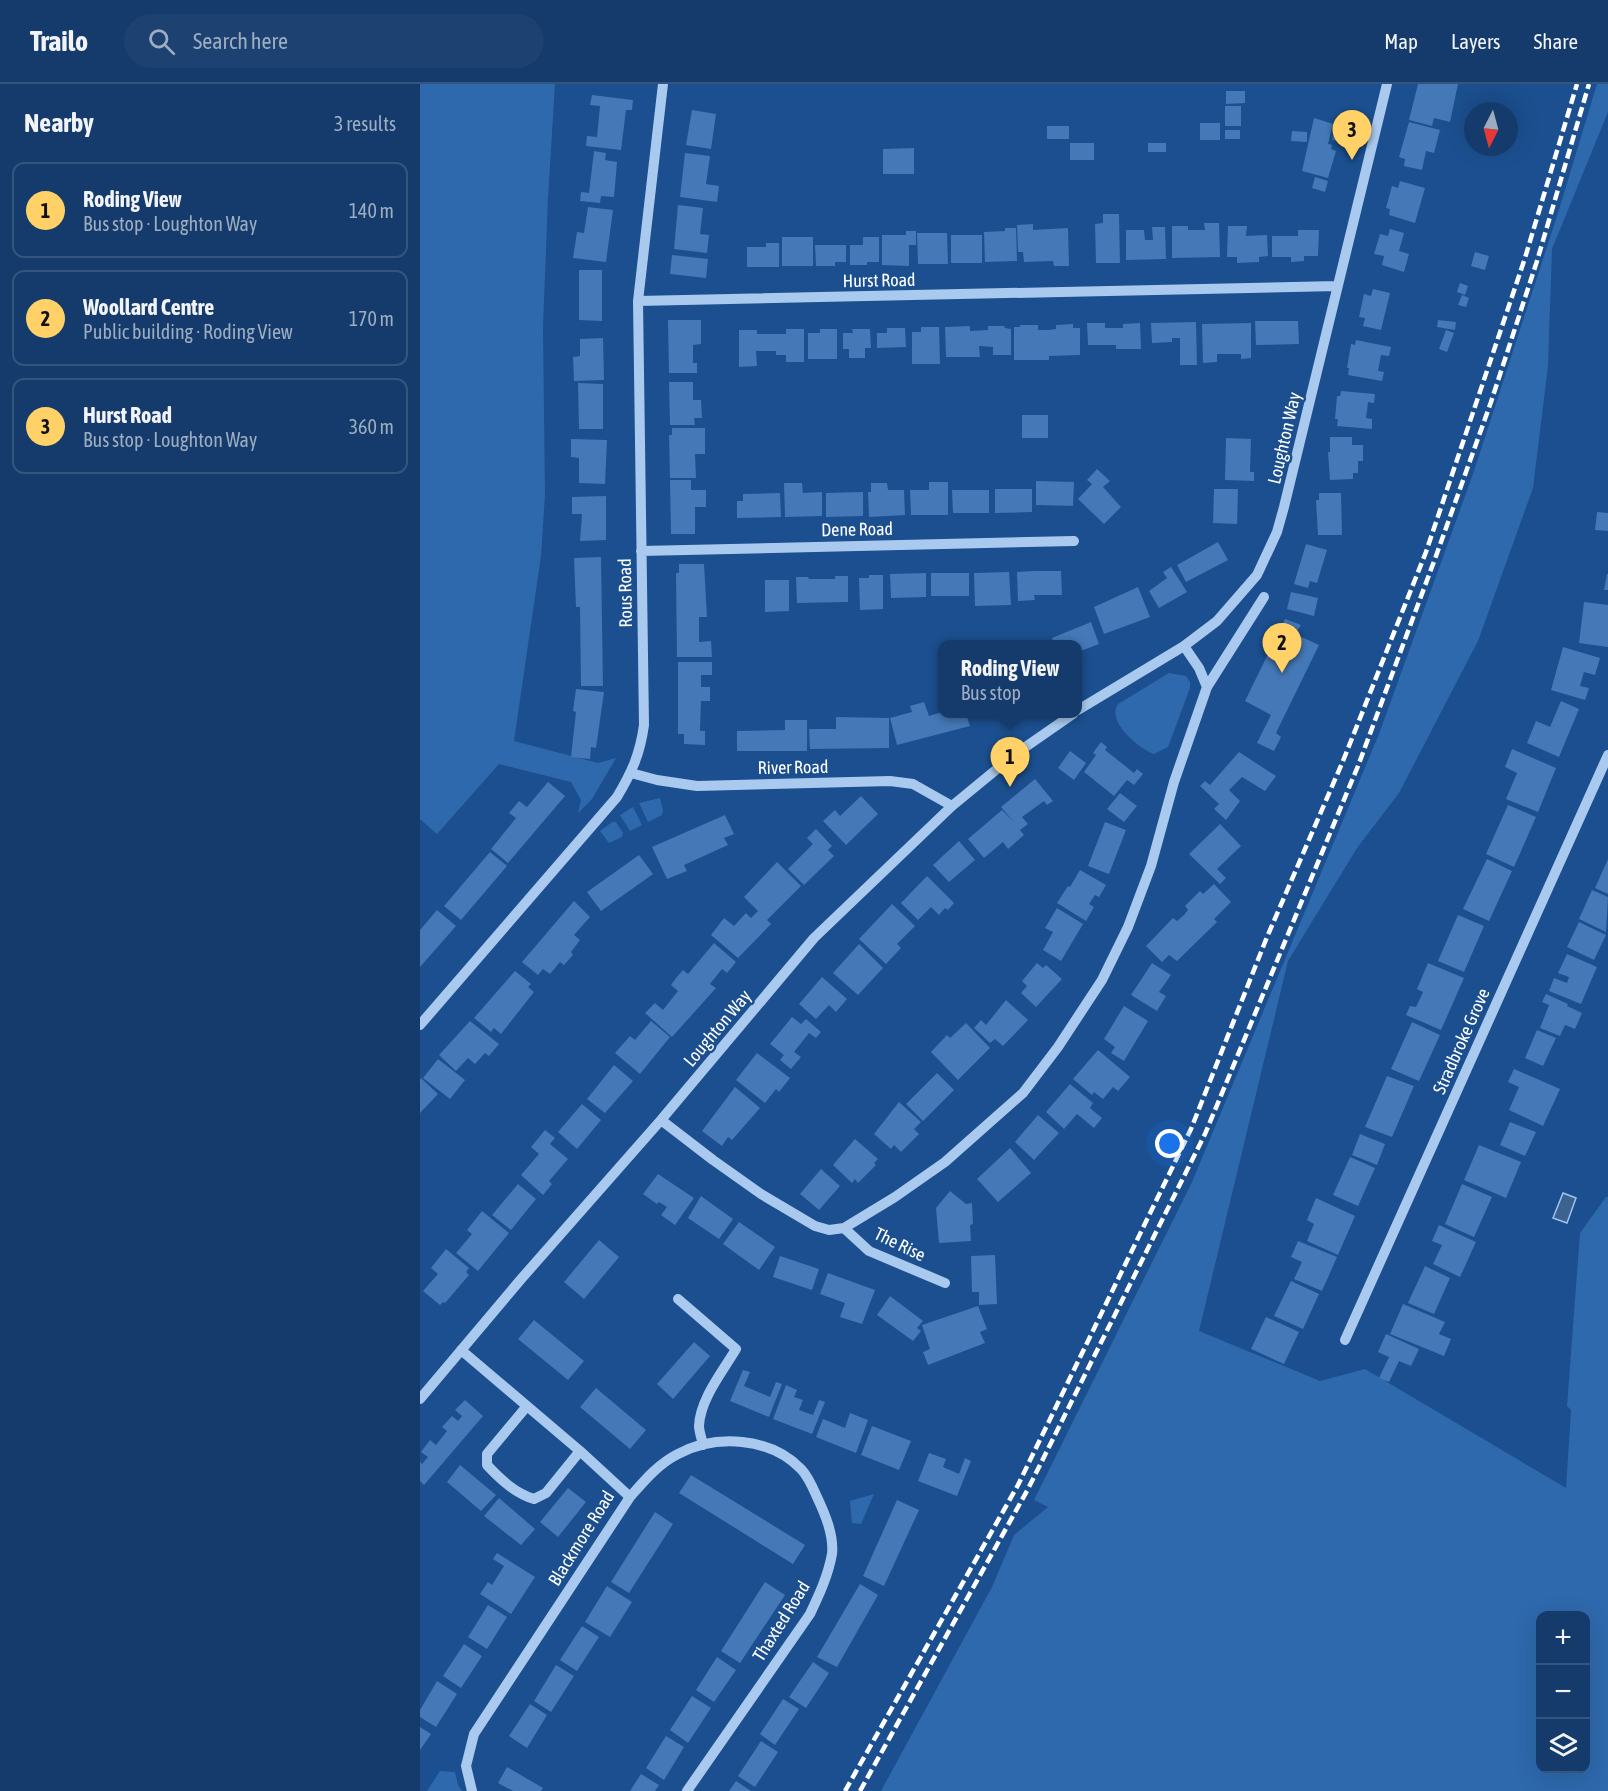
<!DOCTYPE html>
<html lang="en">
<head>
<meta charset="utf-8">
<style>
	body { margin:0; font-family:"Asap Condensed",sans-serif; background:#1d4271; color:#f1f3f6 }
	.controls { position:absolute; right:18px; bottom:18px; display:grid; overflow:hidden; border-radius:12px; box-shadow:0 6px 24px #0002 }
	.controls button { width:54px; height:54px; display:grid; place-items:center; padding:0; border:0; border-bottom:2px solid #33557e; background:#143b6b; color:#f1f3f6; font:30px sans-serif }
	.compass { position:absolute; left:1044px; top:18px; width:54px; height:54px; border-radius:50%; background:#143b6b; box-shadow:0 6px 24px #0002; rotate:186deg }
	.you { position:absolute; left:750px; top:1060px; width:21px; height:21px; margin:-15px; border:4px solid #fff; border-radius:50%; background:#1a73e8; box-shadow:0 0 0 9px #1a73e833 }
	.badge { display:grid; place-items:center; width:39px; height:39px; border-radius:50%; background:#ffd166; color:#111; font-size:20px; font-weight:700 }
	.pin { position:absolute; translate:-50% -50px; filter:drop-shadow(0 2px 3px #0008) }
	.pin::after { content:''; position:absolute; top:32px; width:21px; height:18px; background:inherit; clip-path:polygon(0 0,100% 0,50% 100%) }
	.popup { position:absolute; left:518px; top:556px; width:144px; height:78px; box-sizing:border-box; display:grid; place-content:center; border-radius:12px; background:#143b6b; filter:drop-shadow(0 2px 4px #0005); font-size:20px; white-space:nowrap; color:#9dadc1 }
	.popup b { font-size:22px; color:#f1f3f6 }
	.popup::after { content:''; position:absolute; left:50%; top:100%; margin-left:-12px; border:12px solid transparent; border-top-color:#143b6b }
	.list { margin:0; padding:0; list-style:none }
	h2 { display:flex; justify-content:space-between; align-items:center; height:78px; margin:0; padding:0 24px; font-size:26px }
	h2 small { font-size:20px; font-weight:400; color:#9dadc1 }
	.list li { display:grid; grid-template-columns:39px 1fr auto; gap:18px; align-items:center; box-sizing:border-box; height:96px; margin:0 12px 12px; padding:0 12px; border:2px solid #33557e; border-radius:12px }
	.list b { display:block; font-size:22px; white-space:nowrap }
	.list p { margin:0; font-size:20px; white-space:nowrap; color:#9dadc1 }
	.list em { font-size:20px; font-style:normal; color:#9dadc1 }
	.icon { flex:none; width:33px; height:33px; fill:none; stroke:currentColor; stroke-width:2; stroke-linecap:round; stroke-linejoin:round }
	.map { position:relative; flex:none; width:1188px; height:1707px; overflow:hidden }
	header { display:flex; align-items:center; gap:36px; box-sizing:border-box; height:84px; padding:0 30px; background:#143b6b; border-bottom:2px solid #33557e }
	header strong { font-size:28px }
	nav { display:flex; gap:33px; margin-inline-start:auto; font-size:21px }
	.search { width:420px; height:54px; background:#1d4271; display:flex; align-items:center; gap:15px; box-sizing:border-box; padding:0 21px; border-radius:33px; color:#9dadc1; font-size:22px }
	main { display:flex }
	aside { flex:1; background:#143b6b }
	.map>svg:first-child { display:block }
	.green { fill:#2e69ad; fill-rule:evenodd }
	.water { fill:#3c6290; stroke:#9cc4f0; stroke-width:1.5 }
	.building { fill:#4478b7 }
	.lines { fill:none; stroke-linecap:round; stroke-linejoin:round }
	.minor { stroke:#a9c9ee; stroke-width:10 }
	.rail { stroke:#fff; stroke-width:4.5; stroke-dasharray:10 4.5; stroke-linecap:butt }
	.labels { text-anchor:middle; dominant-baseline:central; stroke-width:5; stroke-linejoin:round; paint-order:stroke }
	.street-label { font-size:18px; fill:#fff; stroke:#1b4f8f }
</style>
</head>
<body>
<header>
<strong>Trailo</strong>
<div class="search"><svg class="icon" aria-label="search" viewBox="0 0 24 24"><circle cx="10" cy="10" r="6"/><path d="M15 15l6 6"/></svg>Search here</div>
<nav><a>Map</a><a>Layers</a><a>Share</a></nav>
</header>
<main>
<aside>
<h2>Nearby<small>3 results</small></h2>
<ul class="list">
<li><span class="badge">1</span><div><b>Roding View</b><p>Bus stop · Loughton Way</p></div><em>140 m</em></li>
<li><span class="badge">2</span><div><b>Woollard Centre</b><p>Public building · Roding View</p></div><em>170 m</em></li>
<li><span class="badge">3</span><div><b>Hurst Road</b><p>Bus stop · Loughton Way</p></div><em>360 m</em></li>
</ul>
</aside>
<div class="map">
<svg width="1188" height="1707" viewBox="0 0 1188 1707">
	<rect width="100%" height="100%" fill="#1b4f8f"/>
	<path class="green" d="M0,0H135L128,114L123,244L125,411L121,472L94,657L178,679L196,674L172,715L158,729L161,716L151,698L79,680L17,750L0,735Z
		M1177,0H1188V28L1132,165L1128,282L1113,404L1058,557L979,709L937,764L868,877L779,1247L900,1297L945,1285L1146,1404L1151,1326L1147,1322L1160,1149L1186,1113H1188V1707H461L572,1503L594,1451L628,1423L614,1416L772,1098L959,650L1053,390L1138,129ZM1120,1532H1166V1684H1120Z
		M749,589L766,592L770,598V604L748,663L734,670C719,665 686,637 698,620Z
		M240,714L243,726L242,731L228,738L219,719Z
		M213,723L222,741L210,747L200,731Z
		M192,738H196L203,749L202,753L189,759L180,747Z
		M454,1410L441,1440L432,1439L430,1417Z
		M20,1687L35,1688L38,1701L42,1707H7Z"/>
	<path class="water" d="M1143,1109L1156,1114L1147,1139L1133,1134Z"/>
	<path class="building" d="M998,0H1038L1030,38L1014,34L1012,42L989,36Z
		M806,7H825V19L806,20Z
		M172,11L213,16L212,26H206L201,66L166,62L167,52L177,53L180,22L170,21Z
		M805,22H821V42H805Z
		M272,26L296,30L291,65L266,61Z
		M894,34L913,40L908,60L912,61L911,65L916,67L908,94L882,87Z
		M989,38L1020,46L1014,69L1006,67L1002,86L984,82L985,75L979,73Z
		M780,39H800V56H780Z
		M915,40L930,43L927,59L912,56Z
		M627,42H649V55H627Z
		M805,46H820V55H805Z
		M872,47L887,48V58L871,57Z
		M650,59H674V76H650Z
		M728,59H746V68H728Z
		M494,64V90H463V65Z
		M174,67L186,69L185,76L197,78L194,113L181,112L180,119L160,117L161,108L169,109Z
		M265,69L290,72L286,100L299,102L297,118L260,113Z
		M895,93L908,97L905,108L892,104Z
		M980,97L1005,104L995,139L969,131L970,125L966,124L972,102L978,104Z
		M258,121L283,124L280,150L289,151L287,169L254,165Z
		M168,123L193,126L186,178L153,174L157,148L164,149Z
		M683,130H699L700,179H676L675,140L683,139Z
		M784,139H799L800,173L752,174V142H768V146H785Z
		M613,140V146L648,144L649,182H634L633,177L604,178L603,168H598L597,141Z
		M808,142H827L826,152L847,151L848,172L839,173V178L817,179V173H807Z
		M732,143H745L746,175L706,176V146H724L725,156H733Z
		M585,144H596L597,177L565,178L564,148L585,147Z
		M970,145L984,149L979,167L989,170L984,188L962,181L964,172L954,170L960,150L968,152Z
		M878,146H899L898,172H884V177L871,178V173H852V152H878Z
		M486,147H496V161H489V182L462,181V151H486Z
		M497,149H527L528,180H498Z
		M531,151H562V179H531Z
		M362,153H393V182H362Z
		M443,153H459V178H447V181H430V161H443Z
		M346,159H359V183H327V163H346Z
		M395,161H426V178H415V182H396Z
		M1055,168L1069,172L1065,186L1051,182Z
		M252,171L288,175L286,194L250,190Z
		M159,186H182V237L159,236Z
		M1040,199L1048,202L1045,211L1037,208Z
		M953,205L970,209L961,246L943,242L945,234L939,233L944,210L951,212Z
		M1042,211L1049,214L1046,223L1038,221Z
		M248,236H281V260L273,261V279H277V289H249Z
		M1018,236L1036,238L1035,246L1017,243Z
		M835,237H878L879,260L836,261Z
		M776,238L777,281H760V254H752V258L732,259L731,239Z
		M667,239H685V244H703V240L720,239L721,265H696V261H668Z
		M831,239V274L821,275V270H797V278L783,279L782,240Z
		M653,240V244H660V271L629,272V276H594V243H600V241H618V246H629L636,245V241Z
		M550,242V247L568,246V242H584L585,244L591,245V271H573V263L559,262L560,273H526L525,243Z
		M501,243H519L520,280H492V248H501Z
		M467,244H485L486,263L457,264V249H467Z
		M366,245H384V278H366V271H356V267H336L337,282L319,283V246H337V250H366Z
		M400,245H417V275H388V249H400Z
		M432,245H450L451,264H445V274H429V265H423V249H433Z
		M1026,246L1034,249L1027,268L1019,265Z
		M183,254L184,296L154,297L153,273L160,272V255Z
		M936,256L971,263L969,272L961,271L958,287L964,288L962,297L928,291L929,284H927L931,260L935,261Z
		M249,298H273V316H281L282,334H274L275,341H250Z
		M158,299L183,300V345H159Z
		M921,307L955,310L954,319L948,318L947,327L946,334L952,335V345L917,342L918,335H915L917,312H920Z
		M602,331H628V354H602Z
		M252,344H285V370H275L276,394H250L249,351H252Z
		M910,353H932V361H943V377H938V389H933V395L910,396L908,368H910Z
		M806,354L831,355L830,388H834V397L805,396Z
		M151,355L187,356L185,400L159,399V374L151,373Z
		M677,385L690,397L683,403L701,423L684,440L658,415L672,400L667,396Z
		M250,396H271V406H286V423H275V450H251Z
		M616,397L654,398L653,422L616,421Z
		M509,398H528V431H491L490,406H509Z
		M364,399H382L383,409L402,408V432L365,433Z
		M451,399H467L468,406H484L485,431L449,433L448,408H451Z
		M575,405H612V428L575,429Z
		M794,405H818L817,440L793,439Z
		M532,406H569V429H533Z
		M443,408V432L406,433V409Z
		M360,409L361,433L317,434V417H323V410Z
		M899,409H921L922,451H898L896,416H899Z
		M186,412V456L160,457L162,430H152V413Z
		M1177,428L1188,429V447L1175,446Z
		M798,458L808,476L766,498L757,481Z
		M886,460L907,466L897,499L890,497L888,504L874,500Z
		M181,473L183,602H161L160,523H156L154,474Z
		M259,480H284L287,533H279V558L291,557L292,573H257L256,489H259Z
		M751,483L767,508L739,524L729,507L747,494L743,488Z
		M614,487H641L642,511H614L615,516L598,517L597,488Z
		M589,488L591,521L555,522L554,489Z
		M506,489V513L471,514L470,490Z
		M511,489H549V512H511Z
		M1187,490H1188V506H1184Z
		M449,491H463V525L440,526L439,494H449Z
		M415,492H428V518L377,519L376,493H388L389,495H415Z
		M345,496H369V527L345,528Z
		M718,503L730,533L684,550L674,523Z
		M871,508L898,514L894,532L867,525Z
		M1164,518L1188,521V563L1159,559Z
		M865,535L881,541L875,550L899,561L856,649L861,653L854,667L837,659L851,631L825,617Z
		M671,538L679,560L658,568V560H634L632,554Z
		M1143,563L1180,574L1175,591L1164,588L1160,602L1169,604L1165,616L1131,606Z
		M258,578H292V591H281V603H290V617H281L280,647H285V661L264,660V650H258Z
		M156,605L184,608L176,664L171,663L170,675L151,673L156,628L153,627Z
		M1141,617L1159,625L1139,673L1107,659L1116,637L1130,643Z
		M504,618L509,632L522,628L546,630L550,642L477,661L470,634L492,628L490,622Z
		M416,633L469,634V664L390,665L389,645H416Z
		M365,636H387V667H317V647L365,646Z
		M681,658L687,663L685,666L714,689L717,685L723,690L714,701L707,696L694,712L664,688L676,671L673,669Z
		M1092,665L1136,684L1118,728L1086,715L1097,689L1085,683Z
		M650,667L666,679L654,696L638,684Z
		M819,668L856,692L845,707L822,693L809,706L820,717L806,736L794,725L799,720L780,702L785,697L790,701Z
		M615,695L633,717L627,721L624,717L602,733L608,740L600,746L604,751L588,765L583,758L564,774L548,755L582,726L594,738L581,723Z
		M128,698L145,712L88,779L71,765L96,734L89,729L99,717L107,723Z
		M700,709L717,722L704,738L687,725Z
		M441,712L458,730L426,761L403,737L415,726L420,732Z
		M1088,721L1116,733L1094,783L1066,770Z
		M305,731L314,750L304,754L308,761L264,781L267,787L247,795L232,763Z
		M685,738L706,746L689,790L668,782Z
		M800,740L821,762L797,785L806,794L800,800L769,770Z
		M396,745L412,762L408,766L414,772L384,801L368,785L393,760L387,754Z
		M539,757L555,776L529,798L513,781Z
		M70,768L87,782L41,836L24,822Z
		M219,771L233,790L181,827L167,808Z
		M1067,775L1092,787L1069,837L1043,825Z
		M1188,775V810L1175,804Z
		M357,778L381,802L347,836L351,840L318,874L291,851L304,834L314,842L326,829L331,834L338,827L324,813Z
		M660,786L686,801L679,813L675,811L669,820L674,823L666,837L637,819L648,802L650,803Z
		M507,792L534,819L528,826L525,824L519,831L511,823L498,836L481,819Z
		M794,800L811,818L794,835L797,838L757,877L749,871L742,878L726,862L753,834L757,837L764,831L768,826L765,822L780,807L783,810Z
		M1172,806L1188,813L1186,848L1159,835Z
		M154,817L170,833L154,851L160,856L151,868L153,871L144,881L140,878L130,890L123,885L118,891L102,878Z
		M472,820L495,842L477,860L481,864L466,880L439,855Z
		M637,824L663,840L641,877L623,866L633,848L625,844Z
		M17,826L36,842L0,883V846Z
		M1038,831L1064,842L1044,888L1018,877Z
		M1159,838L1186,851L1174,876L1147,863Z
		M294,859L316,878L307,889L302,885L290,900L296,904L252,953L225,929L235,919L243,926L258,907L251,901L256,894L263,886L268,890Z
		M439,860L463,884L438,911L413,889Z
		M1147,870L1177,883L1161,920L1129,907L1134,894L1147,899L1149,893L1138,889Z
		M617,879L623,884L626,881L642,895L616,923L601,909L607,902L602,897Z
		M732,879L751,891L739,908L746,912L737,927L711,911Z
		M1008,879L1044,894L1021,946L986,931L990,922L996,923L1003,908L997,905Z
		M95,887L111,900L108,903L114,908L81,950L74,944L71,948L54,934Z
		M402,893L427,915L416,928L409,921L396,935L379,920Z
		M1126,910L1148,920L1147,922L1162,929L1155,945L1145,941L1140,952L1120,944L1129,921L1122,918Z
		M586,916L608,936L583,962L575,955L570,959L554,944L561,936L566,941Z
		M704,922L728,937L704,977L691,969L695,963L684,955Z
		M372,933L381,940L386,935L401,948L396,954L389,949L374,968L381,973L371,985L360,976L364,971L350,960Z
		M50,937L79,960L69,972L65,969L55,980L48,974L36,987L19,971Z
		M231,937L250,953L220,990L195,969L210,952L215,956Z
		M992,938L1020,951L999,997L971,985Z
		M546,939L570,964L538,996L511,968L527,951L530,954Z
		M1117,946L1136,954L1123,982L1105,974Z
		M678,966L710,993L698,1007L693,1003L683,1015L674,1008L672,1011L653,995Z
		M337,969L370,994L359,1008L356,1005L345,1019L316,996Z
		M18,975L45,996L30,1015L3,994Z
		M194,981L213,997L185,1029L167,1015Z
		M1094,985L1140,1005L1123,1042L1089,1026L1099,1003L1088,998Z
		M517,989L534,1006L503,1037L486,1020Z
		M967,992L994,1002L972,1053L945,1043Z
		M1,994L18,1010L0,1029V996Z
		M650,1000L673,1019L670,1024L682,1034L674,1044L657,1030L644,1045L626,1028Z
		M315,1003L340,1024L312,1056L308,1053L302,1062L282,1047Z
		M479,1018L501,1038L494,1045L499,1050L481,1068L474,1061L471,1065L454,1050Z
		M162,1020L181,1036L157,1065L138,1048Z
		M618,1031L639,1049L614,1076L595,1058Z
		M1090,1038L1116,1048L1105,1072L1080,1061Z
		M125,1046L135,1054L130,1060L148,1075L129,1097L132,1100L123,1111L101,1091L119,1070L111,1063Z
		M940,1050L965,1060L957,1081L932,1071Z
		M435,1055L458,1075L454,1079L456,1081L438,1099L435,1095L432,1099L413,1081Z
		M1059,1061L1101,1078L1086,1114L1044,1096Z
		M590,1064L611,1089L578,1118L557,1095Z
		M930,1073L955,1084L938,1122L913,1111Z
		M401,1085L420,1102L399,1126L380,1110Z
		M238,1090L274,1114L255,1141L241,1131L247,1123L239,1118L237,1120L223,1110Z
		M98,1100L116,1115L91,1146L72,1131Z
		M1042,1100L1072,1113L1054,1153L1025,1140Z
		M530,1107L546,1120L552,1119L553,1140L550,1141L551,1157L519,1159L516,1124Z
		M281,1112L313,1135L299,1155L268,1134Z
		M896,1114L935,1132L918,1171L887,1157L894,1140L887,1136Z
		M62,1127L89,1149L58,1187L36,1169L52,1150L47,1146Z
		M319,1138L355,1163L339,1186L303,1160Z
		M1019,1141L1056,1158L1040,1193L1013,1180L1022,1161L1012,1157Z
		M179,1156L199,1173L164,1215L144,1198Z
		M878,1157L917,1173L902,1207L874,1195L882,1178L871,1173Z
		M26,1165L49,1184L46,1188L49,1191L25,1219L23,1218L20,1221L3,1207L18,1190L11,1184Z
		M575,1171L577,1220L559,1221V1208H552L551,1172Z
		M360,1172L399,1185L392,1206L353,1193Z
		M1005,1182L1030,1194L1014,1230L988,1219Z
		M408,1189L455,1206L442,1240L420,1233L425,1219L400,1210Z
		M871,1197L899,1210L883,1245L854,1232Z
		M470,1212L503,1237L497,1244L501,1247L493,1257L457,1231Z
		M983,1220L1025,1238L1019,1250L1031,1255L1024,1272L970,1250Z
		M558,1222L567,1245L560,1248L565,1259L508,1281L503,1268L510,1265L502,1241Z
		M846,1233L879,1248L864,1280L831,1265Z
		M114,1236L164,1277L148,1296L98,1255Z
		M966,1250L999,1265L991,1282L979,1277L969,1298L959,1294L969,1273L958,1268Z
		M274,1258L290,1272L253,1315L237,1300Z
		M323,1286L330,1288L324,1302L350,1313L356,1298L362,1300L349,1333L310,1317Z
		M366,1301L377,1306L374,1313L383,1316L379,1326L393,1331L399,1316L405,1318L392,1350L353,1335Z
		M176,1304L226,1346L210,1365L160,1323Z
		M45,1316L63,1332L4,1401L0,1397V1378L2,1380L8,1373L1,1368L10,1356L16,1361L27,1347L22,1343L32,1332L38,1337L42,1332L35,1326Z
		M430,1329L448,1336L436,1369L396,1353L403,1335L425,1344Z
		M452,1342L491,1357L479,1386L441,1371Z
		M509,1369L526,1375L523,1383L539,1390L545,1374L551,1377L537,1412L498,1397Z
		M40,1381L76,1411L61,1427L27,1398Z
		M271,1391L385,1461L373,1480L259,1409Z
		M148,1404L166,1418L138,1453L120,1438Z
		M79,1414L115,1445L101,1461L64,1432Z
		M477,1416L499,1426L464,1502L443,1492Z
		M235,1428L253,1440L209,1509L191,1498Z
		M77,1469L115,1493L91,1530L60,1510L68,1498L72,1501L84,1482L73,1475Z
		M345,1498L365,1511L320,1579L301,1567Z
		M440,1500L458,1511L417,1583L397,1573Z
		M187,1502L212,1518L190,1553L165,1538Z
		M68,1521L87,1533L67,1565L48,1553Z
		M162,1542L179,1553L157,1587L140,1576Z
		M44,1560L62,1572L41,1604L23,1592Z
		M297,1573L316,1586L294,1618L276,1606Z
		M393,1578L409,1589L386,1624L369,1613Z
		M136,1581L154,1592L131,1628L114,1617Z
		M17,1597L37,1610L16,1643L0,1633V1626Z
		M272,1612L291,1624L268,1659L250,1646Z
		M363,1615L379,1625L355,1661L340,1650Z
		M110,1620L127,1631L107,1664L89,1652Z
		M0,1643L11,1650L0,1666Z
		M246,1652L264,1663L244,1696L226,1684Z
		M341,1657L358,1668L335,1703L318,1692Z
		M87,1683L123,1704L121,1707H93L78,1699Z
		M221,1690L239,1701L235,1707H210Z
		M316,1697L331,1707H309Z"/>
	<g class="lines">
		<path class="minor" d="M218,217L917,202
			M221,467L654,457
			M787,603L844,513
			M658,626L764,562L797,537L837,491L857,448L864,423L967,0
			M211,689L237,696L277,702L470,697L493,700L532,722
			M0,941L197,713C212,688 220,670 224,641L218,217L243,0
			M241,1036L293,1076L341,1110L395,1142L409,1146L424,1144L475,1113L525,1078L603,1009L638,963L682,896L708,843L731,782L754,698L787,603L779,584L764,562
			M424,1144L449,1167L525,1199
			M258,1215L316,1265C303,1287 280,1315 279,1342C279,1348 282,1355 283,1361
			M925,1256L1188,671
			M41,1266L160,1367L210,1413L54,1650L46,1682L52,1707
			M0,1315L102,1194L241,1036L394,854L532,722L594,671L653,630
			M107,1322L67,1370V1381C81,1396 95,1409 114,1415L126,1409L160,1367
			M210,1413C224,1397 238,1380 258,1370C296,1350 350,1353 381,1385C388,1392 393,1404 397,1413C405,1430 414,1451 412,1470C408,1492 399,1511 390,1530L267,1707"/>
		<path class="rail" d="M425,1707L598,1401L771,1045L847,853L923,677L1006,468L1105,174L1157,0
			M440,1707L608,1405L785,1050L938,682L1016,472L1071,318L1117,177L1169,0"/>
	</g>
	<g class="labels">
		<g class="street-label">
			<text transform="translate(459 196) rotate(-1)">Hurst Road</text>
			<text transform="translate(864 354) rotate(-77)">Loughton Way</text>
			<text transform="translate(437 445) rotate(-1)">Dene Road</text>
			<text transform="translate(205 509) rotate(-91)">Rous Road</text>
			<text transform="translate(373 683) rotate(-1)">River Road</text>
			<text transform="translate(297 944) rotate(-50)">Loughton Way</text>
			<text transform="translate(1041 957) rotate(-66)">Stradbroke Grove</text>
			<text transform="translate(480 1160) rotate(26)">The Rise</text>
			<text transform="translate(161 1454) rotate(-58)">Blackmore Road</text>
			<text transform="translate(361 1537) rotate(-58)">Thaxted Road</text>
		</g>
	</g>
</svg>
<div class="controls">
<button>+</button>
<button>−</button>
<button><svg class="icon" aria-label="layers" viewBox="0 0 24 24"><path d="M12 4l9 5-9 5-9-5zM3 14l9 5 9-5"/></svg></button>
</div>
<svg class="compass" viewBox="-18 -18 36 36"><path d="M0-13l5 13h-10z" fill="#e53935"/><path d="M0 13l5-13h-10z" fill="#9dadc1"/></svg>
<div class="you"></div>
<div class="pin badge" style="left:590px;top:703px">1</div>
<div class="popup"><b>Roding View</b>Bus stop</div>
<div class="pin badge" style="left:862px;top:589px">2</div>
<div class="pin badge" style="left:932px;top:76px">3</div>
</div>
</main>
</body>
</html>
